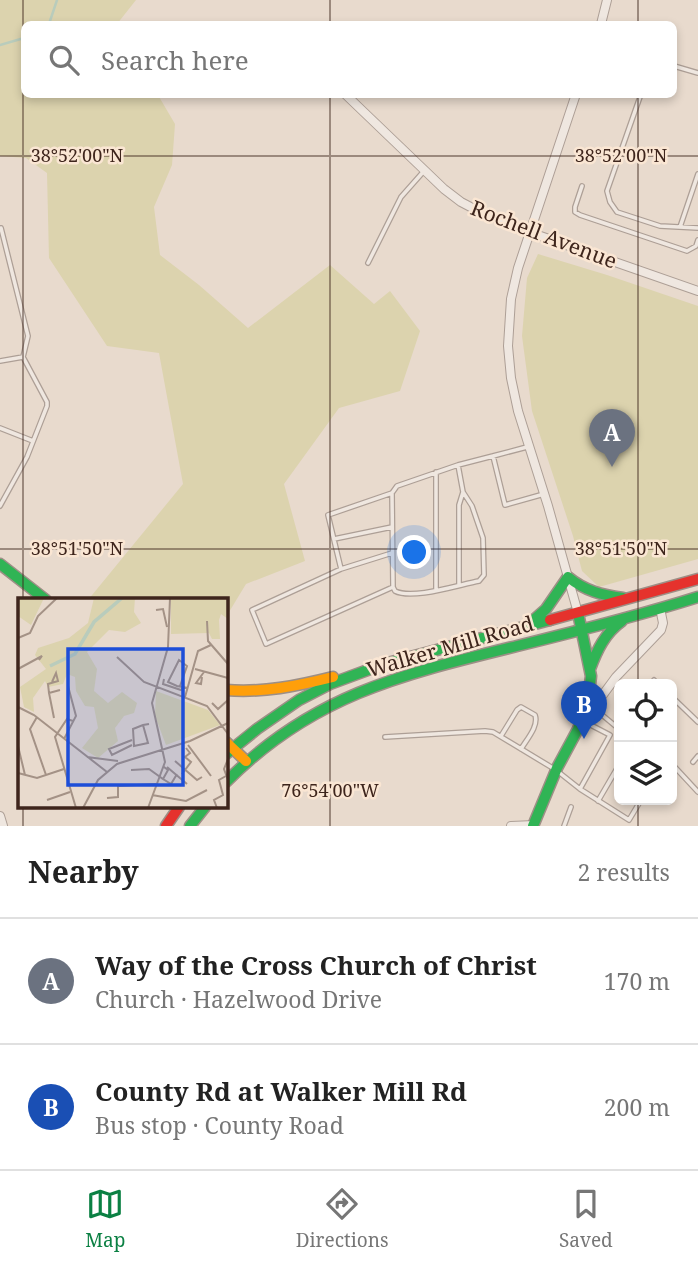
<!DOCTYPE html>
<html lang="en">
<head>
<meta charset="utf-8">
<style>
	body { margin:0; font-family:"Noto Serif",serif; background:#f2f2f2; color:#222 }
	.controls { position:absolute; right:21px; bottom:21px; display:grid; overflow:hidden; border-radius:10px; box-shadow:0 4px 10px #0003 }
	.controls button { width:63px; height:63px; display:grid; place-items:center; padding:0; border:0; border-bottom:2px solid #e0e0e0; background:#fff; color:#222; font:35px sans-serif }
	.you { position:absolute; left:415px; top:553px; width:24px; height:24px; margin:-18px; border:5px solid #fff; border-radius:50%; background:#1a73e8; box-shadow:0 0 0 10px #1a73e833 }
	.badge { display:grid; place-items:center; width:46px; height:46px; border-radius:50%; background:#0b8043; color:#fff; font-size:23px; font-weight:700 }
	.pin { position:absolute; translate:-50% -58px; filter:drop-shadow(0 2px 4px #0008) }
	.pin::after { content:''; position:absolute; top:37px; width:24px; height:21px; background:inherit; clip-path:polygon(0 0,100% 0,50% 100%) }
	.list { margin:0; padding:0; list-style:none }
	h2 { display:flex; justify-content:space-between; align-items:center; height:91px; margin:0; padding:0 28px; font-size:30px }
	h2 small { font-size:23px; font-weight:400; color:#767676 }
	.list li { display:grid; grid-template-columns:46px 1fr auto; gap:21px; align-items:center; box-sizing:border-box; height:126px; padding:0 28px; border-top:2px solid #e0e0e0 }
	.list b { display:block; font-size:26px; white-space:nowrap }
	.list p { margin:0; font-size:23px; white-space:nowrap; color:#767676 }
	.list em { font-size:23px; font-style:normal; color:#767676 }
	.icon { flex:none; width:38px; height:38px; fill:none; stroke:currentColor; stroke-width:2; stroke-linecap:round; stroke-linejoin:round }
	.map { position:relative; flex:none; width:698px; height:826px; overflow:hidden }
	.search { position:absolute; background:#fff; box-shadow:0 4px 10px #0003; left:21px; right:21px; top:21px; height:77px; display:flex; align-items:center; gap:18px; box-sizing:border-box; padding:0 24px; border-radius:10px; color:#767676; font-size:26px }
	.sheet { height:343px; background:#fff }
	nav { display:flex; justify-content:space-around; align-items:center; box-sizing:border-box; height:98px; border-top:2px solid #e0e0e0; background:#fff; font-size:19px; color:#767676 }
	nav a { display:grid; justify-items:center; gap:4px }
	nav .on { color:#0b8043 }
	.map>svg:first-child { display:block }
	.green { fill:#dcd3ae }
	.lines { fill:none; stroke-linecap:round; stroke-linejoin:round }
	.stream { stroke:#b9ccbc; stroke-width:2.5 }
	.lane-casing { stroke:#ad9f96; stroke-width:6 }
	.street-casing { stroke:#ad9f96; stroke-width:10 }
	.fast-casing { stroke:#9d8f86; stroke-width:13 }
	.slow-casing { stroke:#9d8f86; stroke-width:13 }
	.jam-casing { stroke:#9d8f86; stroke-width:13 }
	.lane { stroke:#efe7e0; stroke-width:3.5 }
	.street { stroke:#efe7e0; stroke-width:8 }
	.fast { stroke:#30b455; stroke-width:10 }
	.slow { stroke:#ff9f0a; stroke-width:10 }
	.jam { stroke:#e5322d; stroke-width:10 }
	.ticks { fill:none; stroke:#3e251c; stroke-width:2; stroke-opacity:0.45 }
	.labels { text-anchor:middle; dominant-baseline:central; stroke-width:5; stroke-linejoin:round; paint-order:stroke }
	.street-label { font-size:21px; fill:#3e251c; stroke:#fae6d3 }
	.inset-river { fill:none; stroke:#b9ccbc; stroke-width:3.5 }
	.inset-road { fill:none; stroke:#a49286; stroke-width:2 }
	.view { fill:#1d4ed8; fill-opacity:0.15; stroke:#1d4ed8; stroke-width:3.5 }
	.inset-edge { fill:none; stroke:#3e251c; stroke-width:3.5 }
	.ticks-label { font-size:18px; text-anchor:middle; fill:#3e251c; stroke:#fae6d3; stroke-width:5; stroke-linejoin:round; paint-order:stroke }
</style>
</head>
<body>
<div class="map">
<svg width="698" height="826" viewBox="0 0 698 826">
	<rect width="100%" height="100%" fill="#e8dacd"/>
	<path class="green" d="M0,0H136L117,24H24V94L158,95L175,124L172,165L154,207L160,255L199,285L248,328L330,265L374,304L390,291L420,331L400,391L339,408L284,484L305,561L246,584L226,617V600H88L183,484L159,353L107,346L49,258L47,173L26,158L0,156Z
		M538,254L607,275L698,306V559L599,587L582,571L573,536L532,411L522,336L527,278Z"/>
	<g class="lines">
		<path class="stream" d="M49,24L57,0
			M0,45L24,38"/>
		<defs>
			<path id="lane" d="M674,66L698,73
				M641,94L607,191L610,202L617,212L660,226L698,228
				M582,186L575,207V212L580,215L687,251L696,246L698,240
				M680,227L698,174
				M368,263L401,197L424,171
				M0,361L23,357
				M0,428L33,441
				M527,447L493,456L505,505L544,494
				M458,465L463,492L472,506L483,538L484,575L479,581C458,585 412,600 395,591L393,587L392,493L397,486L458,465L493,456
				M436,472V589
				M0,506L27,457L47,406V402L23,357L28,336L1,228
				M334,539L392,527
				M392,553L341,569L252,610L266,644L393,587
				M341,569L328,515L392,493
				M459,585V505L463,492
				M654,680L658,684
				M672,697L698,722
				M595,709L619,729
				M501,736L517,710L521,707L535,715C539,726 527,739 521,749
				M385,737L485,731L493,732L556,770L580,789L610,735L583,721
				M693,762L698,756
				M672,764L698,792
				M580,789L629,820L641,800
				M598,801L619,765
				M564,826L571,807"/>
			<path id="street" d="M601,24L607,0
				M345,94L444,189L461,202L482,213L529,232L698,291
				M576,94L518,268L511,299L508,346L511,378L518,411L548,506L578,613
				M585,719L616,677L661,630L663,623L660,608
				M0,816L3,826
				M511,826L534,825"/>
			<path id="fast" d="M0,564L46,600
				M529,624L546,609L568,577C585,591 602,595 623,598
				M590,669C597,650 605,633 622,621
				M226,754L257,729L299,700L330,684L384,664L550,620
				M226,782C312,695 403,674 517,646C578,631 638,616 698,597
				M190,826L205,807
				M533,826L557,768L578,729L588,702L591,676L578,613"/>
			<path id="slow" d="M226,690C263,693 297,686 333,677
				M226,742L246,761"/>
			<path id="jam" d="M550,620L698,579
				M166,826L179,807"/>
		</defs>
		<use href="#lane" class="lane-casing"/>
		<use href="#street" class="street-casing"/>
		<use href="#fast" class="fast-casing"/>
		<use href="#slow" class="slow-casing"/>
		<use href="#jam" class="jam-casing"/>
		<use href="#lane" class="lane"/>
		<use href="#street" class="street"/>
		<use href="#fast" class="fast"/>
		<use href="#slow" class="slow"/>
		<use href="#jam" class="jam"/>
	</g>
	<path class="ticks" d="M23,0V600M330,0V24M638,0V24M330,94V826M638,94V684M0,156H698M0,549H698M638,800V826M23,807V826"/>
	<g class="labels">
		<g class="street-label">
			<text transform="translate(544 234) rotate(21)">Rochell Avenue</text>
			<text transform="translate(450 646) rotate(-16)">Walker Mill Road</text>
		</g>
	</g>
	<g transform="translate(18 598)">
		<rect width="210" height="210" fill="#e8dacd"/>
		<path d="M0,0H26L13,27L0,18ZM76,0H117L116,14L123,25L107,34L91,32L69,54L79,71L76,93L90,105L104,94L119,105L116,115L106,118L97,130L100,143L80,160L64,150L80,130L76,109L67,108L58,93L57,79L49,76L45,86L30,89L27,83L15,100L16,114L6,109L2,89L28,71L17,57L20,50L51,40L70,25ZM153,0H210V21L203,16L201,22L202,41H194L191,35L153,36ZM138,93L190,112L202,127L148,147L137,118Z" fill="#dcd3ae"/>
		<path class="inset-river" d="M32,68L57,56L76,24L104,0"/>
		<path class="inset-road" d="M138,12L145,11L149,29M189,23L190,43L210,66M0,40L12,35L20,18L39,0M99,59L126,84L189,108L210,136M0,71L24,58L21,62M177,71L210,80M184,79L183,86L178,85L186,74M146,81L145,86L163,92L166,88M162,88L169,68L161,62L150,84L159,88L170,90M31,95L30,86L40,83L38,75L34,84M167,99L180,53L193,47M194,105L200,111L210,102M0,109L16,117L89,174M19,119L12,131L28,177M36,120L31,95L42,92M55,123L49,121L37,139L58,210M125,127L130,145L116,148L115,131L125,127L131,126M46,141L58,118L50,88M114,147L94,157L91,151L114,142M170,147L193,178M0,148L7,177M69,159L100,163M210,161L206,171L210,182M157,163L179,182L184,179M149,169L169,186M113,172L131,171L145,181L150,172L146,169M0,175L19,180L46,171M164,176L173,164L167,159L172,155L168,150M145,181L153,186L159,176M134,197L168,203L189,192M89,200L100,199V188L138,186M29,202L52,194M65,210L80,182L99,166L172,143L210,125M130,210L147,164L134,105L150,49L152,0M199,210L196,202L205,197L201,182L208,178"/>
		<path class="view" d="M50,51H165V187H50Z"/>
		<rect width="210" height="210" class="inset-edge"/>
	</g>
	<g class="ticks-label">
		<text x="77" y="162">38°52'00"N</text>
		<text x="621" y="162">38°52'00"N</text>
		<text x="77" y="555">38°51'50"N</text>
		<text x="621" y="555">38°51'50"N</text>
		<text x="330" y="797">76°54'00"W</text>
	</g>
</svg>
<div class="controls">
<button><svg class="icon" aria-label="locate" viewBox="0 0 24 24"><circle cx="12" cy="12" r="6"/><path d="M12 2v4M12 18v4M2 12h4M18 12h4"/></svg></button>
<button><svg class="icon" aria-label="layers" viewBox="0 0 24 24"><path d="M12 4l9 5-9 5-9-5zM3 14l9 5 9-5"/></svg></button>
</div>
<div class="you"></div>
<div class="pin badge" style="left:612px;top:467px;background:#6b7280">A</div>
<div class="pin badge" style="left:584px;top:739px;background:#1a4fb4">B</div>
<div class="search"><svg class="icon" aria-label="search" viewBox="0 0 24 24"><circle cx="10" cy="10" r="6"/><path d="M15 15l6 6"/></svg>Search here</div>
</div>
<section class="sheet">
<h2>Nearby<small>2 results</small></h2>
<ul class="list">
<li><span class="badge" style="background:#6b7280">A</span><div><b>Way of the Cross Church of Christ</b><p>Church · Hazelwood Drive</p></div><em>170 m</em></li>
<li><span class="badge" style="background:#1a4fb4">B</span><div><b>County Rd at Walker Mill Rd</b><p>Bus stop · County Road</p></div><em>200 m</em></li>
</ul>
</section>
<nav>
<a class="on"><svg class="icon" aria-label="map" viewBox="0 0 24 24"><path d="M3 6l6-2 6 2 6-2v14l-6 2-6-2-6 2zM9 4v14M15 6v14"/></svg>Map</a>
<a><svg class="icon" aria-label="directions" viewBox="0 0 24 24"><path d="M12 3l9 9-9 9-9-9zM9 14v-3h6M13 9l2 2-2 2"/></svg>Directions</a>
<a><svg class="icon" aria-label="saved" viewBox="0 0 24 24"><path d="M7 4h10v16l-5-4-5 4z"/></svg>Saved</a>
</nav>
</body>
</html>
